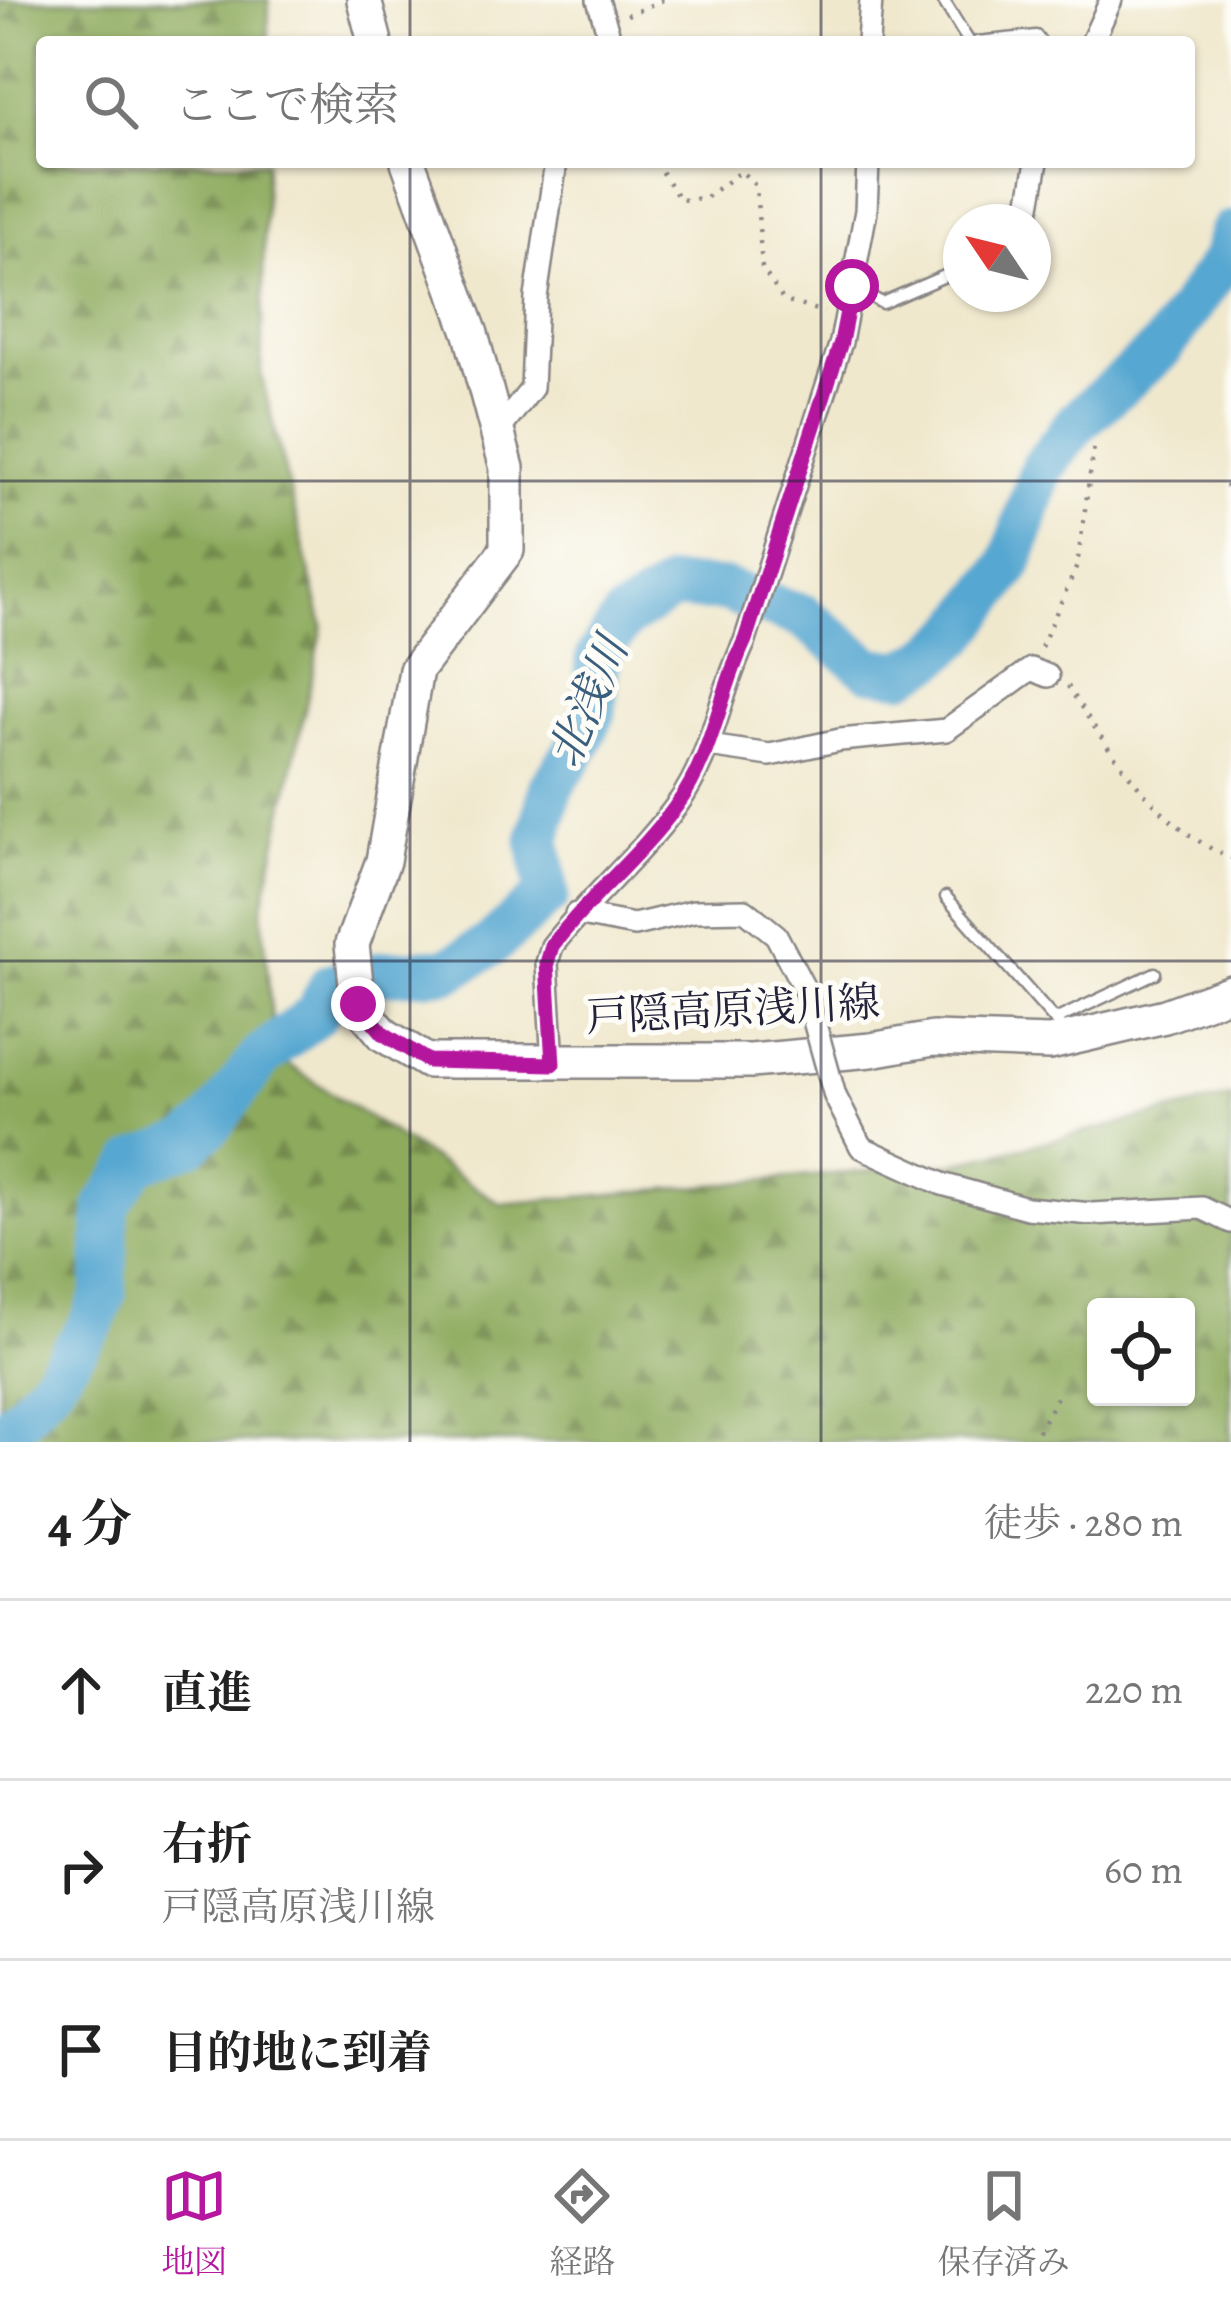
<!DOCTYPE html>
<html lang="ja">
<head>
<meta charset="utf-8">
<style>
	body { margin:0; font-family:Alegreya,"Noto Serif JP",serif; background:#f2f2f2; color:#222 }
	.controls { position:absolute; right:36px; bottom:36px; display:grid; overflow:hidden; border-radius:12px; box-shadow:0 3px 9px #0004 }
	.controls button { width:108px; height:108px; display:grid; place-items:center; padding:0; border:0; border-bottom:3px solid #e0e0e0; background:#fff; color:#222; font:60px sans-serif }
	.compass { position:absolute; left:943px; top:204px; width:108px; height:108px; border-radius:50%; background:#fff; box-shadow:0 3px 9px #0004; rotate:305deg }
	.stop { position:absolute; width:36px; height:36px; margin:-27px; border:9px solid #b5179e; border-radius:50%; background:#fff }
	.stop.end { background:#b5179e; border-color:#fff; box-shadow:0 3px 12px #0008 }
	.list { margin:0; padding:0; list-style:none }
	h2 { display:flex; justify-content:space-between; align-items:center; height:156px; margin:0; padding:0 48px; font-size:51px }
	h2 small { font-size:39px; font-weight:400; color:#767676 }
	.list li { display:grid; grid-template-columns:78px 1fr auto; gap:36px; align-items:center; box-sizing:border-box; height:180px; padding:0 48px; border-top:3px solid #e0e0e0 }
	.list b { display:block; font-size:45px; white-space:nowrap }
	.list p { margin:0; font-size:39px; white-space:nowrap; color:#767676 }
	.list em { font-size:39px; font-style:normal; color:#767676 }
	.icon { flex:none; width:66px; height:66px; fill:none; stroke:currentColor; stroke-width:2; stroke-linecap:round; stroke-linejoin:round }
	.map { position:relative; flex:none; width:1231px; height:1442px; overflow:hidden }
	.search { position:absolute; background:#fff; box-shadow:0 3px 9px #0004; left:36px; right:36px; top:36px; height:132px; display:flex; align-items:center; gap:30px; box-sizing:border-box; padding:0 42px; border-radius:12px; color:#767676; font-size:45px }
	.sheet { height:696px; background:#fff }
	nav { display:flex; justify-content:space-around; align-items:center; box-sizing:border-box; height:168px; border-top:3px solid #e0e0e0; background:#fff; font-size:33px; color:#767676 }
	nav a { display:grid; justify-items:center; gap:6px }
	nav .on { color:#b5179e }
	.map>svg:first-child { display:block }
	.forest { fill:url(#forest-firs); stroke:#58664c; stroke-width:3; fill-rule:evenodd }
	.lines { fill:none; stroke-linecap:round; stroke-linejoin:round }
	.river { stroke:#57a7d1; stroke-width:45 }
	.service-casing { stroke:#898584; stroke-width:15 }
	.minor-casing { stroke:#898584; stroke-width:26 }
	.secondary-casing { stroke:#898584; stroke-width:38 }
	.path { stroke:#898584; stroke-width:4.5; stroke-dasharray:3 9; stroke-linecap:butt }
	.service { stroke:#fff; stroke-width:10 }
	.minor { stroke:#fff; stroke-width:21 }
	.secondary { stroke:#fff; stroke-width:33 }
	.minor-bridge-casing { stroke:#898584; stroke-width:26; stroke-linecap:butt }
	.minor-bridge { stroke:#fff; stroke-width:21 }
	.route { stroke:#b5179e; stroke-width:15 }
	.grid { fill:none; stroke:#22223b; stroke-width:3; stroke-opacity:0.55 }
	.labels { text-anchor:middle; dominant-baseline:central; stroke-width:10; stroke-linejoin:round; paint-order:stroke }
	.street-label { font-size:42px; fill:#22223b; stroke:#fdfcf7 }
	.water-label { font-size:45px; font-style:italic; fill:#3a5e7e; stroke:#fdfcf7 }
</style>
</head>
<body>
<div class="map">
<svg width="1231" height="1442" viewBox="0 0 1231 1442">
	<defs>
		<pattern id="forest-firs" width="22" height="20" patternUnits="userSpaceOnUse" patternTransform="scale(3)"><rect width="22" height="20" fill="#8daa5d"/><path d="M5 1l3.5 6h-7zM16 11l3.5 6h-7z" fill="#738a4e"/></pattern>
	</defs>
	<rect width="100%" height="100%" fill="#fdfcf7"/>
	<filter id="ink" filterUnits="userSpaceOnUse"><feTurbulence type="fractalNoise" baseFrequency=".00833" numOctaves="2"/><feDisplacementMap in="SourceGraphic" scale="24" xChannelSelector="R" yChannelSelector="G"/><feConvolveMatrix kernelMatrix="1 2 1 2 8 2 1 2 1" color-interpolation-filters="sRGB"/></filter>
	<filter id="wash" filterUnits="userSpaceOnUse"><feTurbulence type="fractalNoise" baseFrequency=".004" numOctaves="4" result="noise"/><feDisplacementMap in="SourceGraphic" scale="48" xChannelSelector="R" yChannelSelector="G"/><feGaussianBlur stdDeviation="2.7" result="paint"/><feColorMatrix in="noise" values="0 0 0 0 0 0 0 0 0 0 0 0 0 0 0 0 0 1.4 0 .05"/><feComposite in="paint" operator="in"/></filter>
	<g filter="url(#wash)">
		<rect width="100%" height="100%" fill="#f0e8cd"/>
		<path class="forest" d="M0,0H269L268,42H42V162H266L261,374L323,626L262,910L275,1056L501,1204L957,1163L1231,1097V1442H0ZM1096,1307H1186V1397H1096Z"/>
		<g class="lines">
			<path class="river" d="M0,1438L50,1384L93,1322L104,1294L107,1205L137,1162L190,1143L212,1123L261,1057L317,1013L331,985L384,973L448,970L492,944L547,895L539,840L551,788L576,750L594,712L598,656L623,619L672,588L724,590L803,616L870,669L902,673L930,658L959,634L1011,564L1041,470L1077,422L1162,348L1224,259L1231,233"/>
		</g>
	</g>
	<g filter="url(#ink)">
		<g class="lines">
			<defs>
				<path id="service" d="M943,0L969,42
					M977,42L1036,36L1041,42
					M852,286L882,303L961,269
					M946,897L1067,1034
					M1055,1020L1155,973"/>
				<path id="minor" d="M598,0L611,42
					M868,42L871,0
					M1092,42L1111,0
					M1026,222L1037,162
					M497,433L532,388L536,297L556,162
					M709,746L770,755L840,740L946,730L1031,669L1048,676
					M576,914L634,925L694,911L745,910L776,935L806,992
					M553,1063L547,963L552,946C590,897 640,856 677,805C713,756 719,694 745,641L841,342L866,211L868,162
					M835,1096L861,1147L942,1184L1027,1208L1092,1214L1202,1208L1231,1222"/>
				<path id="secondary" d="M364,0L375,42
					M408,162L471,334L507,468V550L416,670L383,861L352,944L358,1004L384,1035L427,1061H751L871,1050L933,1039L1050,1043L1165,1016L1231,992"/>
			</defs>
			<use href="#service" class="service-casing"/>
			<use href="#minor" class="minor-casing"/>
			<use href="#secondary" class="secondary-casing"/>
			<path class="path" d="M627,15L663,0
				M655,162L680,200L705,198L741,171L756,186L762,268L784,301L824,312
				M1231,475L1225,482L1231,499
				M1041,647L1077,566L1094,446
				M1068,686C1108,750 1159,829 1231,858
				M1032,1442L1057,1397"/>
			<use href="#service" class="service"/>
			<use href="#minor" class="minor"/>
			<use href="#secondary" class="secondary"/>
			<defs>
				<path id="minor-bridge" d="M806,992L835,1096"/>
			</defs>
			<use href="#minor-bridge" class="minor-bridge-casing"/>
			<use href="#minor-bridge" class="minor-bridge"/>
		</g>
	</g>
	<g class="lines" filter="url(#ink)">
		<path class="route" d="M358,1004L384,1034L428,1061L553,1064L547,963L552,946C590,896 640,856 677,805C713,756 719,694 745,640L841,342L852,286"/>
	</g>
	<path class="grid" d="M410,0V42M821,0V42M410,162V1442M821,162V1442M0,481H1231M0,961H1231"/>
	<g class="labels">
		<g class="street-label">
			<text transform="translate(733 1009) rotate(-3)">戸隠高原浅川線</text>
		</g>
		<g class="water-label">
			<text transform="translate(588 702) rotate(-67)">北浅川</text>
		</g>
	</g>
</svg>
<div class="controls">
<button><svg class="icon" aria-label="locate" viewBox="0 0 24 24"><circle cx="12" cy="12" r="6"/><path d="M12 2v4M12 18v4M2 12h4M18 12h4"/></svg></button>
</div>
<svg class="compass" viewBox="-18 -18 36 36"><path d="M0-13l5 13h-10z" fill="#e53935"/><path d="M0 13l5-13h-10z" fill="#767676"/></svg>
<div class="stop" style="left:852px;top:286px"></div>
<div class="stop end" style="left:358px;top:1004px"></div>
<div class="search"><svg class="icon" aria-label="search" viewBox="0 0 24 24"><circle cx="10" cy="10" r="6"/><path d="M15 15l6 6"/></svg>ここで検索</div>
</div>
<section class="sheet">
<h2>4 分<small>徒歩 · 280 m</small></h2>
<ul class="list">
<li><svg class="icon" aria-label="ahead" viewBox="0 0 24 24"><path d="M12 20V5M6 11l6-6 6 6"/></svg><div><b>直進</b></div><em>220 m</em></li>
<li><svg class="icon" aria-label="right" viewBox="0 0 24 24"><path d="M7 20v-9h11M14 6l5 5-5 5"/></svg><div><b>右折</b><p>戸隠高原浅川線</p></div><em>60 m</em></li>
<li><svg class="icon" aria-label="arrive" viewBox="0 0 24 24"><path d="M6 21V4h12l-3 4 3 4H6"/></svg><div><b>目的地に到着</b></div></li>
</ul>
</section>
<nav>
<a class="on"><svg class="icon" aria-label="map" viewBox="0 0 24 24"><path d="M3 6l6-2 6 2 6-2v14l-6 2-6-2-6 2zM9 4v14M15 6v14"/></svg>地図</a>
<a><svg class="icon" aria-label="directions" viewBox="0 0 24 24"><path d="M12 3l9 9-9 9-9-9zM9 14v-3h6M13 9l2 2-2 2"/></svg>経路</a>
<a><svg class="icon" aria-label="saved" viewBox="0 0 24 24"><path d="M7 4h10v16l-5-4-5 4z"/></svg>保存済み</a>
</nav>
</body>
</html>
